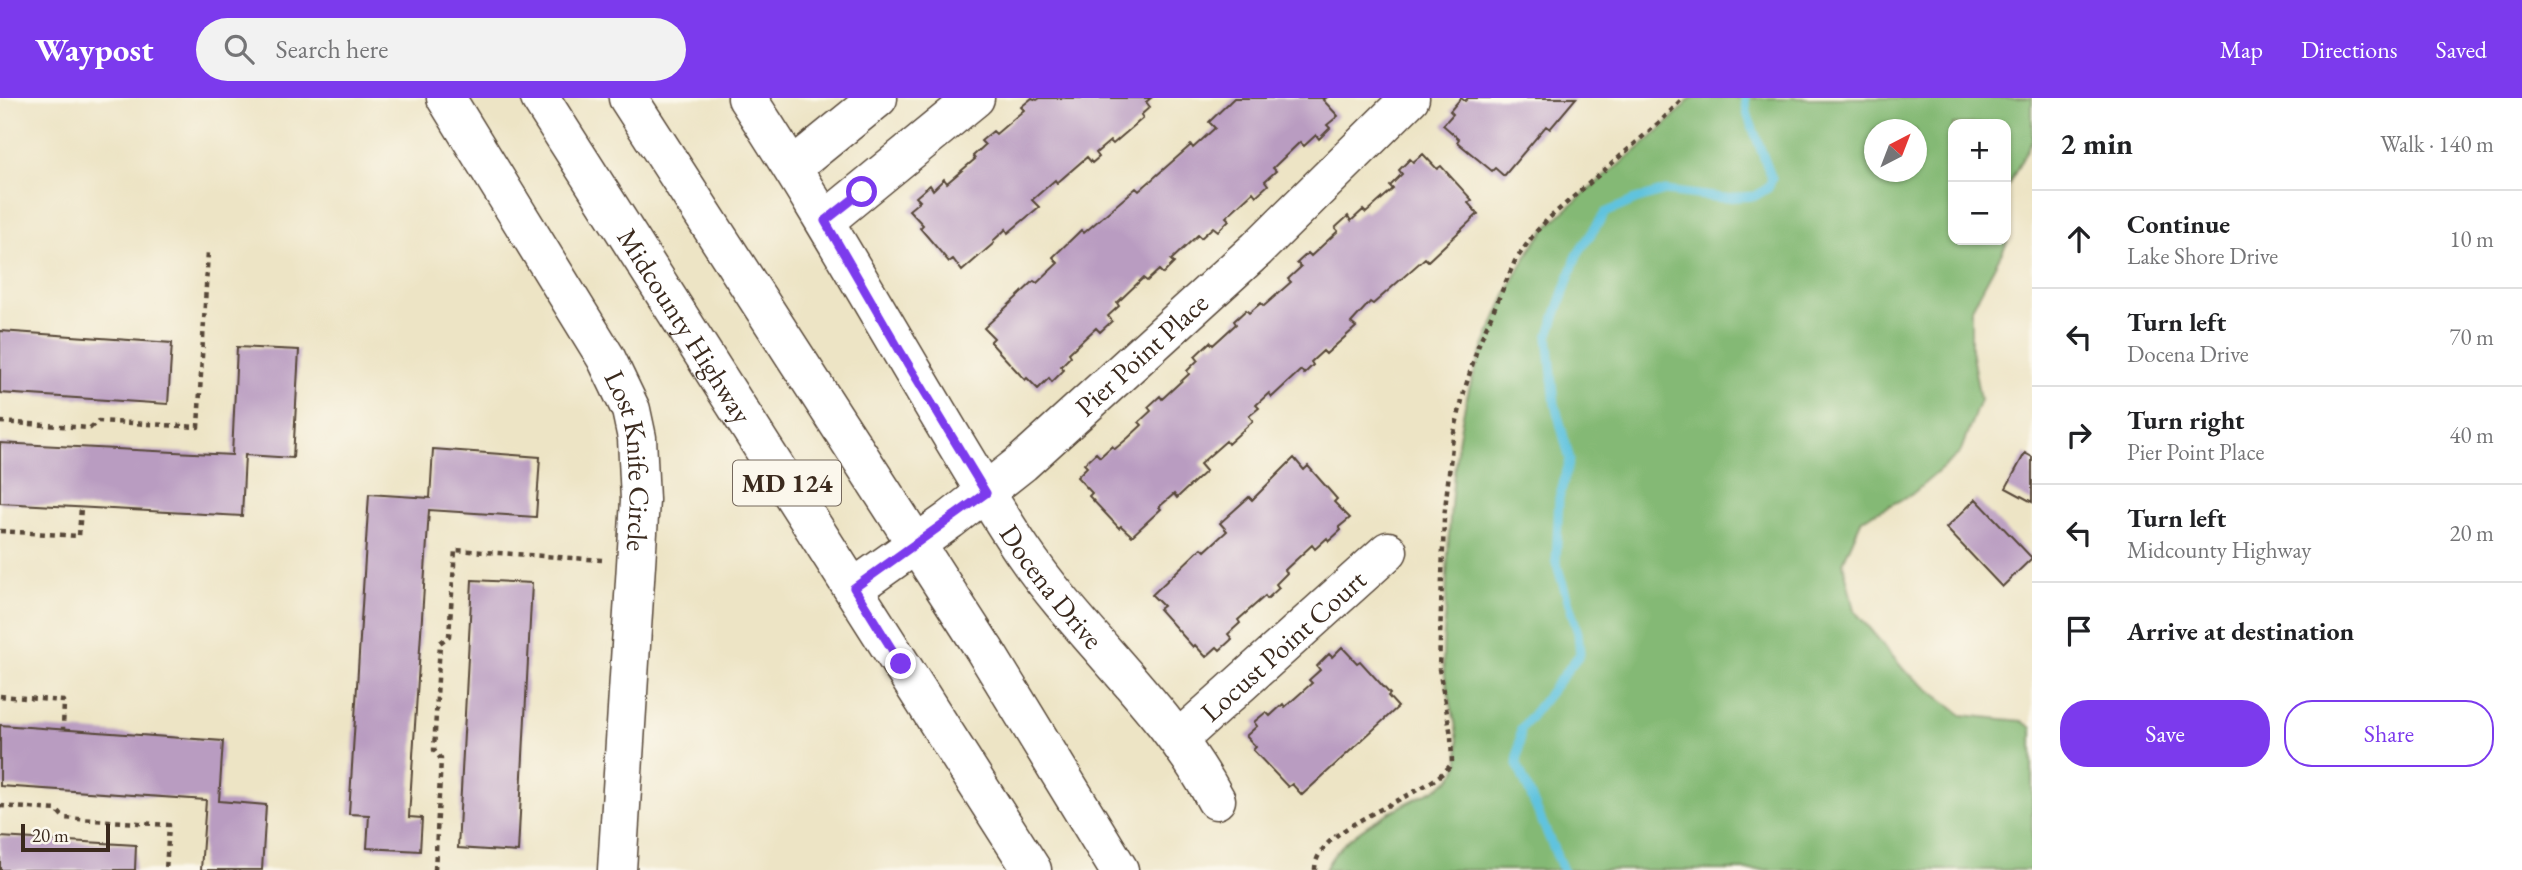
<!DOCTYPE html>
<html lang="en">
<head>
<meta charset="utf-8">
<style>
	body { margin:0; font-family:"EB Garamond",serif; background:#f2f2f2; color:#202124 }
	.controls { position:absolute; right:21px; top:21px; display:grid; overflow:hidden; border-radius:14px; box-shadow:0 2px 5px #0004 }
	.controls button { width:63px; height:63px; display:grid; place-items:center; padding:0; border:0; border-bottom:2px solid #e0e0e0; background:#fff; color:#202124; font:35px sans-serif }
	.compass { position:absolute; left:1864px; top:21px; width:63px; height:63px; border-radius:50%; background:#fff; box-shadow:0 2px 5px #0004; rotate:42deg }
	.scale { position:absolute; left:21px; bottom:18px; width:89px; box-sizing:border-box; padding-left:7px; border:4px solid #3b2a1e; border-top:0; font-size:19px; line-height:24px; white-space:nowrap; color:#3b2a1e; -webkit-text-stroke:5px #fbf7ec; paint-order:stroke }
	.stop { position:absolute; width:21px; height:21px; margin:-16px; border:5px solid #7c3aed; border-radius:50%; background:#fff }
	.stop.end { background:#7c3aed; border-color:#fff; box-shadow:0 2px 7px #0008 }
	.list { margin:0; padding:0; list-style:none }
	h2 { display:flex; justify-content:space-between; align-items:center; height:91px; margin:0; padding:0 28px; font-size:30px }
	h2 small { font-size:23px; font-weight:400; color:#757577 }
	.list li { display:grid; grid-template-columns:46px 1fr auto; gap:21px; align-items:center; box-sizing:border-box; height:98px; padding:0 28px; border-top:2px solid #e0e0e0 }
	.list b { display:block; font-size:26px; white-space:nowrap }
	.list p { margin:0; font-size:23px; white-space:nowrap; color:#757577 }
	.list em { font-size:23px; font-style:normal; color:#757577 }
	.actions { display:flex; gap:14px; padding:21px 28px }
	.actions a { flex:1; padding:16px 0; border:2px solid #7c3aed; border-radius:28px; text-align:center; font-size:24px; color:#7c3aed }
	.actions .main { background:#7c3aed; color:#fff }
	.icon { flex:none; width:38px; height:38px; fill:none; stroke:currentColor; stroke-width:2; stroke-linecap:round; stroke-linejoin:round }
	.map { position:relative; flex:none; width:2032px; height:772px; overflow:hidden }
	header { display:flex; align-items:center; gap:42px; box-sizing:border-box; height:98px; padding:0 35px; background:#7c3aed; color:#fff }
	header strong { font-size:33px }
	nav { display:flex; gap:38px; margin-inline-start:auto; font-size:24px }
	.search { width:490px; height:63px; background:#f2f2f2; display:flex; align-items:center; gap:18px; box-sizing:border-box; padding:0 24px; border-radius:38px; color:#757577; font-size:26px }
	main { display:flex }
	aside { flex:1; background:#fff }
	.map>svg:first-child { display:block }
	.forest { fill:#84b974; stroke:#607249; stroke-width:2; fill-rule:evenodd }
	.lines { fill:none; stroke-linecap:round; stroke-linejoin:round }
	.stream { stroke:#60c3de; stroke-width:9 }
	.building { fill:#b99cc1 }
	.minor-casing { stroke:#564637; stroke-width:41 }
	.major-casing { stroke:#564637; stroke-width:41 }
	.path { stroke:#564637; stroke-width:4.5; stroke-dasharray:5 5; stroke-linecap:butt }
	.minor { stroke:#fff; stroke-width:38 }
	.major { stroke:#fff; stroke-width:38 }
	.route { stroke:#7c3aed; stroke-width:9 }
	.labels { text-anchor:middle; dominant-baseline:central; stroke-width:7; stroke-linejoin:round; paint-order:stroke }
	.shield { fill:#fbf7ec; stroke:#75685c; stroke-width:2 }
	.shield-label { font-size:26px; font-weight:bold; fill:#3b2a1e }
	.street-label { font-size:28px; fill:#3b2a1e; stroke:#fbf7ec }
</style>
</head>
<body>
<header>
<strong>Waypost</strong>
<div class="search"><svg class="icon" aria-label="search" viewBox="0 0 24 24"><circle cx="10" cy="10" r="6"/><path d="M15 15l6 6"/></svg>Search here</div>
<nav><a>Map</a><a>Directions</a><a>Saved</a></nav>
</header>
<main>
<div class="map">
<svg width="2032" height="772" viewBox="0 0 2032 772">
	<rect width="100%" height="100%" fill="#fbf7ec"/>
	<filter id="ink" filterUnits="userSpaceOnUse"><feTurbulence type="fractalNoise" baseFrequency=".0143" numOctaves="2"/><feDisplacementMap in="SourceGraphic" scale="14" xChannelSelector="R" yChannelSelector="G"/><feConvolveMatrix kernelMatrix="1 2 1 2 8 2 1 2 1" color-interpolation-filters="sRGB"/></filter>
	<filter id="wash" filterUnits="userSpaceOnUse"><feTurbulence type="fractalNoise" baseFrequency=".00686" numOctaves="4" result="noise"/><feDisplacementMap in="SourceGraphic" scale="28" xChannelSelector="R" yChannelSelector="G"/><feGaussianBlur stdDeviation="1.57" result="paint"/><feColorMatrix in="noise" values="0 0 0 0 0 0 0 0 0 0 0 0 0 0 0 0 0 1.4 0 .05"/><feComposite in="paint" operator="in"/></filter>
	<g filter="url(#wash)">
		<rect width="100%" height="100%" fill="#ede4c5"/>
		<path class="forest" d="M1691,0H2032V42L2006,92V26H1953V142H2006V128L2007,145L1971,212V252L1980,302L1960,355L1911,397L1862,421L1843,464L1854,512L1904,572L1962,617L2022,623L2032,630V772H1325C1339,738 1388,715 1419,699C1432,692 1451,686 1457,671C1465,653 1447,594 1444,572C1441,552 1445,529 1446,509C1448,442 1451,368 1466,303C1474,270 1489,236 1503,204C1515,179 1527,152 1546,131C1591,84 1648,50 1691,0ZM1874,32H1916V74H1874Z"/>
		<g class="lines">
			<path class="stream" d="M1563,772L1517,666L1521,631L1580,556L1578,535L1556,464L1559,400L1570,362L1555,306L1548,239L1577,157L1605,115L1635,102L1665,93L1723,100L1755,98L1768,90L1772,81L1748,18L1745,0"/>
		</g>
		<g id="blocks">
			<path class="building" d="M1032,0L1037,2L1040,0H1151L1146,4L1150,9L1141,17L1143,20L1113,46L1110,43L1096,55L1099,59L1092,65L1087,59L1057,85L1055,82L1032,102L1039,109L1008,135L1006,131L993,143L994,145L962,173L953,161L949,164L920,130L923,127L909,112L920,103L916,99L930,87L933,92L944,81L947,85L975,61L973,58L985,47L981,43L993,33L996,36L1024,12L1021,9Z
				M1234,0H1326L1323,2L1338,18L1327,27L1330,30L1319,41L1316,37L1304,48L1300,44L1273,70L1276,73L1265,83L1268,87L1256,98L1253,94L1226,119L1229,122L1218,133L1213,129L1201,140L1198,137L1171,162L1174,165L1163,176L1159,172L1147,183L1143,180L1117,205L1119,208L1108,218L1112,223L1100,234L1096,230L1069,255L1071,258L1061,268L1064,272L1052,284L1049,280L1038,291L1027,280L1025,282L990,244L994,240L984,230L1034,183L1037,185L1058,165L1053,159L1077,136L1081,132L1084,135L1136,90L1139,93L1191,47L1193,50L1215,30L1209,24Z
				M1461,0L1465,3L1468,0H1576L1550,31L1546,28L1504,78L1495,70L1492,73L1457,44L1459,41L1443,27L1453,16L1450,13Z
				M1423,56L1437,71L1441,68L1472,102L1468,105L1478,116L1428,163L1425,160L1373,206L1370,204L1351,225L1356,229L1326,256L1323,253L1311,264L1313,267L1304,276L1301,272L1272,299L1269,295L1256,307L1259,310L1249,318L1253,323L1228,346L1226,343L1200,366L1206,373L1180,397L1177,400L1174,396L1159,409L1161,411L1132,438L1121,428L1119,430L1089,398L1092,395L1077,379L1087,369L1084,366L1096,355L1100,359L1112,348L1115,351L1128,340L1142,327L1139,324L1151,313L1148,309L1160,298L1162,301L1189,276L1187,273L1198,262L1195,258L1210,244L1213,247L1236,226L1234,223L1246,212L1249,215L1261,205L1264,208L1291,184L1288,181L1301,169L1297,165L1308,155L1311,158L1325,145L1338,133L1335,130L1348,118L1351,123L1363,112L1366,115L1393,91L1390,88L1402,76L1399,72L1410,61L1413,64Z
				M0,233L172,245L168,306L0,295Z
				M237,249L299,252L293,360L245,357L242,418L0,405V345L232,357Z
				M433,351L540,359L536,419L429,412L409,719L422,720L420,753L367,750L369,717L349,716L369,396L430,400Z
				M2025,355L2032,359V404L2006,390Z
				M1294,360L1304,372L1308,368L1337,401L1334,404L1350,420L1339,429L1341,432L1329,443L1327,440L1315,451L1312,447L1285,472L1287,475L1276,486L1279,490L1267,501L1265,498L1238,522L1240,525L1228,536L1232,541L1220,552L1217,549L1206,559L1195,547L1193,549L1159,511L1163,508L1152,497L1198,453L1202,450L1205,453L1227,433L1220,425L1249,399L1252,402Z
				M1976,401L2032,460L2002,489L1946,430Z
				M472,482L532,485L518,754L458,750Z
				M1342,549L1357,565L1360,563L1390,596L1388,598L1398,609L1302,697L1292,686L1288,689L1253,652L1256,649L1246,638L1257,628L1254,624L1266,614L1270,618L1283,606L1285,609L1312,585L1309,582L1320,572L1317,568L1329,556L1332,559Z
				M0,627L223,643L219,703L266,707L262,772H201L206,702L0,688Z
				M0,739L136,747L135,772H0Z"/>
		</g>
	</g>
	<g filter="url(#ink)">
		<use href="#blocks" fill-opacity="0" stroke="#564637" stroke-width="2"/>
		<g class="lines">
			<defs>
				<g id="minor">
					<path id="s1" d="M446,0L606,260L631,312L637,340L640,402L617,772"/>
					<path id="s2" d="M747,0C820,111 884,226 952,339C975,377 997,415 1022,452C1081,539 1166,608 1216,702"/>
					<path d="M793,69L878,0"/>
					<path d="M825,123L975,0"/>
					<path id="s3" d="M854,490L950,422L1022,365L1257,151L1410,0"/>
					<path id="s4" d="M1179,641L1388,453"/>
				</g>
				<g id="major">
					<path id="s5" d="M540,0L1032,772"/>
					<path d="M628,0L984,551L1119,772"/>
				</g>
			</defs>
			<use href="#minor" class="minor-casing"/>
			<use href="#major" class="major-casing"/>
			<path class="path" d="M0,324L90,330L98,323L198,329L208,153
				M0,433L79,438L81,409
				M0,598L64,603L63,632
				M0,708L57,712L64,720L169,727L166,772
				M435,772L441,661L434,652L440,545L449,538L455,452L602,462
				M1315,772C1314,726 1429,700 1452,665L1451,637L1439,571L1444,420L1453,339L1464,294L1478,248L1515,163L1534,136L1548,121L1662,22L1683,0"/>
			<use href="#minor" class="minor"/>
			<use href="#major" class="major"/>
		</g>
	</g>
	<g class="lines" filter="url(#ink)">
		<path class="route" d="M862,94L825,123L900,253L986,395L854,490L901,566"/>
	</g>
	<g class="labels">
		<rect class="shield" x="733" y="362.5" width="108" height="45" rx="5"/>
		<g class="shield-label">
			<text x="787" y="385">MD 124</text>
		</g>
		<g class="street-label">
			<text stroke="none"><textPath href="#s5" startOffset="270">Midcounty Highway</textPath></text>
			<text stroke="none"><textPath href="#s3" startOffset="371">Pier Point Place</textPath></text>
			<text stroke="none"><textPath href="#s1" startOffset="413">Lost Knife Circle</textPath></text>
			<text stroke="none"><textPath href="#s2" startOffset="576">Docena Drive</textPath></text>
			<text stroke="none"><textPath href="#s4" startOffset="140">Locust Point Court</textPath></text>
		</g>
	</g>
</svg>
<div class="controls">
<button>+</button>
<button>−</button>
</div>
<svg class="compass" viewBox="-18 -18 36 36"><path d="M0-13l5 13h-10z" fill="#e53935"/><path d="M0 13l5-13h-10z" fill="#757577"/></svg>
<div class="scale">20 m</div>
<div class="stop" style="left:862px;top:94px"></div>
<div class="stop end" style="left:901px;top:566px"></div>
</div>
<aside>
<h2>2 min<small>Walk · 140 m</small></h2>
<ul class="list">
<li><svg class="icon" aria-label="ahead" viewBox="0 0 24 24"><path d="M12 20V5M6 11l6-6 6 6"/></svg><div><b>Continue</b><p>Lake Shore Drive</p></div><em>10 m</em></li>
<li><svg class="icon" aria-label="left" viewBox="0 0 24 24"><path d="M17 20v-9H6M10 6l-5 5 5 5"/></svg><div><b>Turn left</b><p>Docena Drive</p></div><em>70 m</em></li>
<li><svg class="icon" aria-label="right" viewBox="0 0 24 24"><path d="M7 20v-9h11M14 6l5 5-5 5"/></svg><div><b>Turn right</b><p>Pier Point Place</p></div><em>40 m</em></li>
<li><svg class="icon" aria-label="left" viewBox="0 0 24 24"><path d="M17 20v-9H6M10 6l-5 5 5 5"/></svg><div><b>Turn left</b><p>Midcounty Highway</p></div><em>20 m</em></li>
<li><svg class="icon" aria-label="arrive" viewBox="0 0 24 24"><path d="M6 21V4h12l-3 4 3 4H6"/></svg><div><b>Arrive at destination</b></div></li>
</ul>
<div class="actions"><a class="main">Save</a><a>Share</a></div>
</aside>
</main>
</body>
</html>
